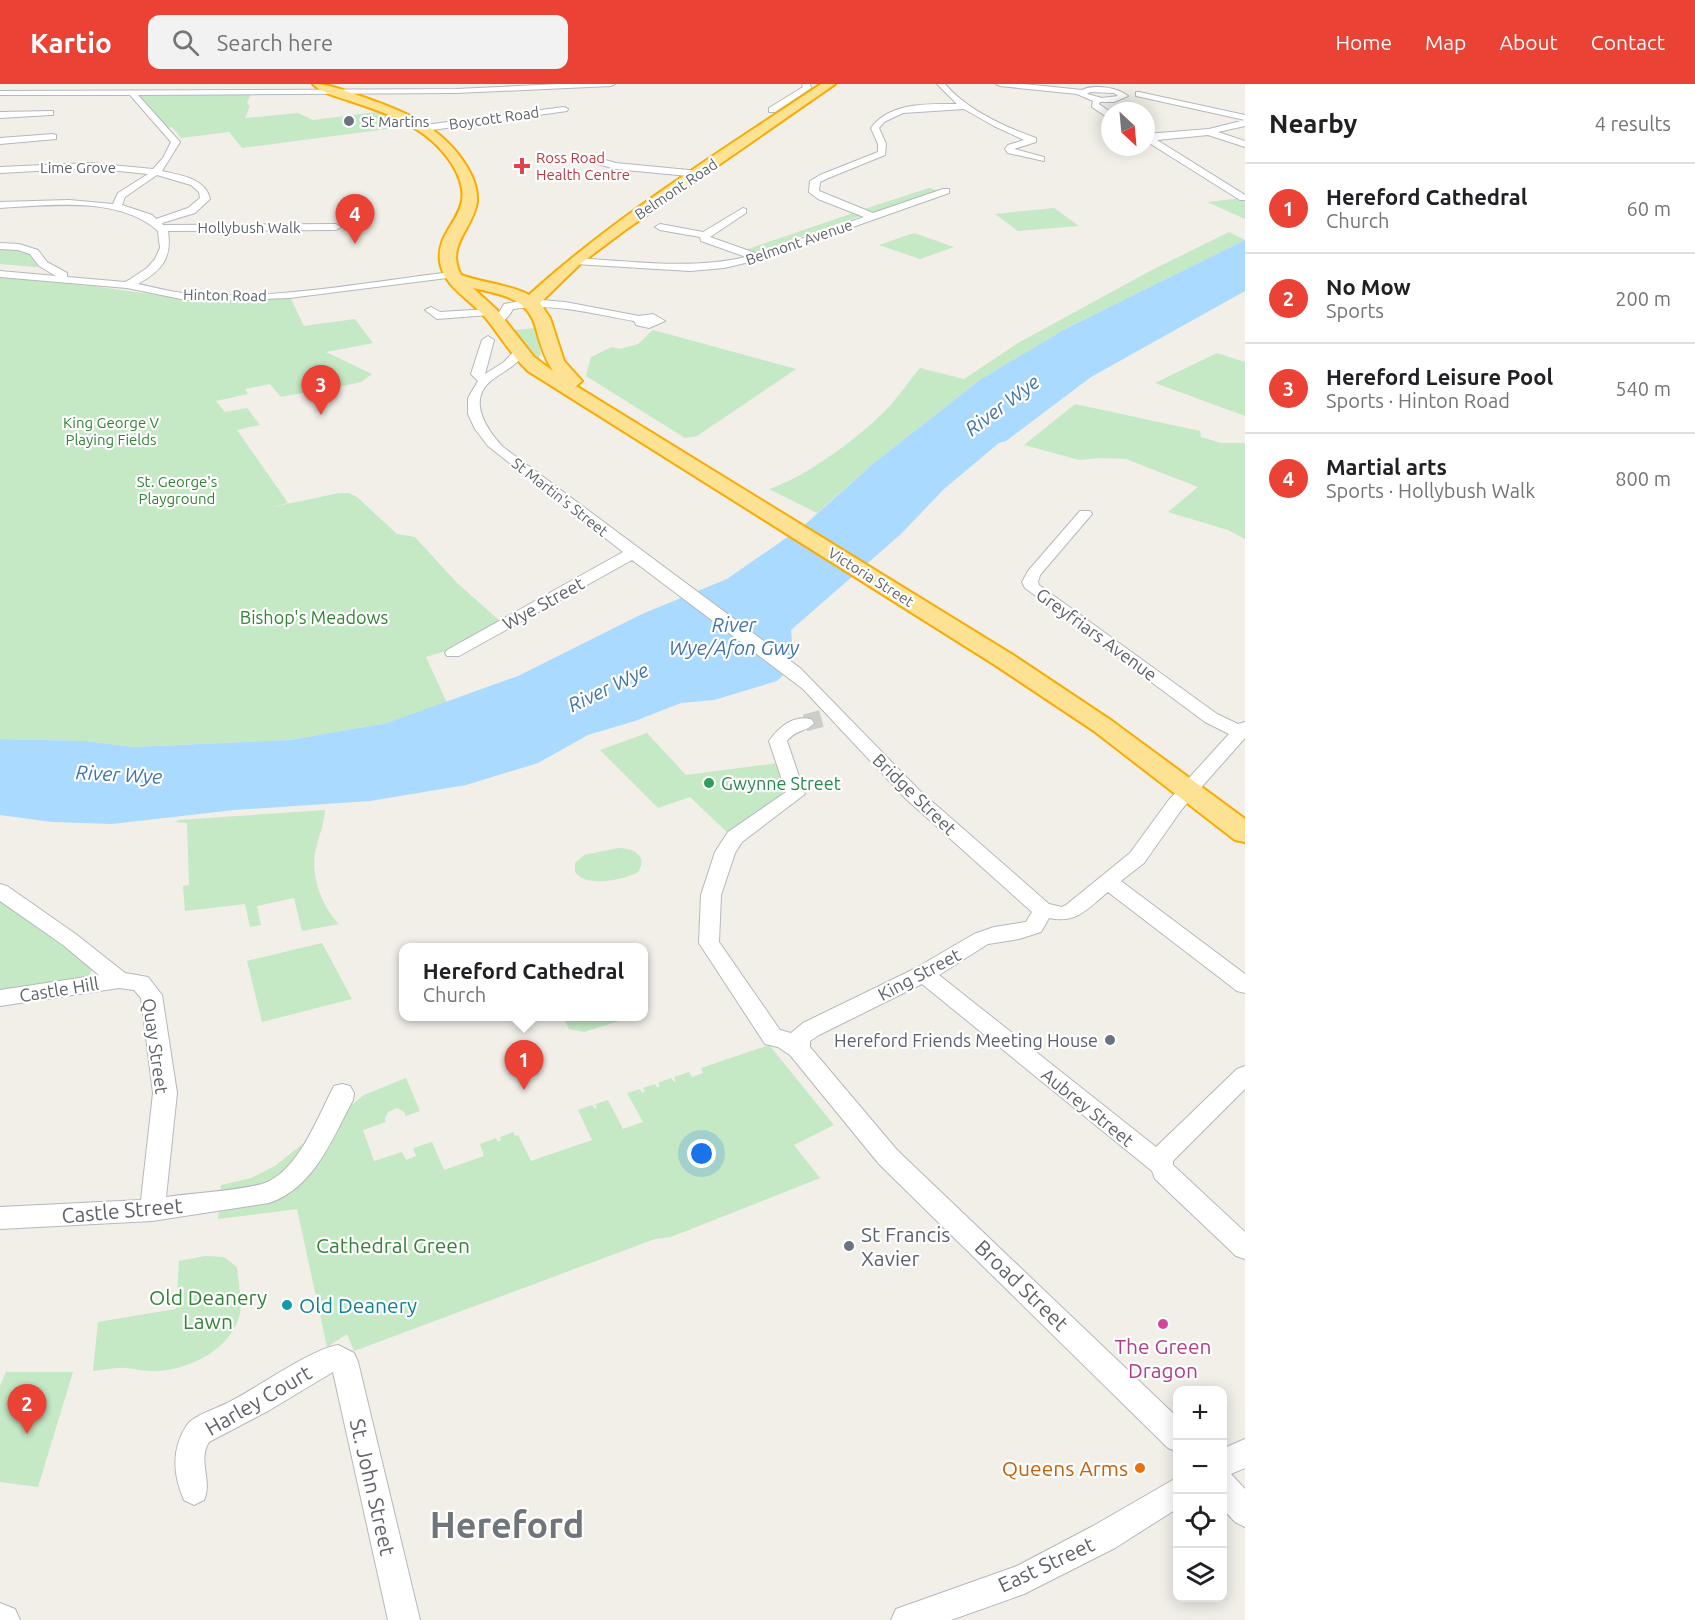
<!DOCTYPE html>
<html lang="en">
<head>
<meta charset="utf-8">
<style>
	body { margin:0; font-family:Ubuntu,sans-serif; background:#f2f2f2; color:#202124 }
	.controls { position:absolute; right:18px; bottom:18px; display:grid; overflow:hidden; border-radius:12px; box-shadow:0 3px 15px #0003 }
	.controls button { width:54px; height:54px; display:grid; place-items:center; padding:0; border:0; border-bottom:2px solid #e0e0e0; background:#fff; color:#202124; font:30px sans-serif }
	.compass { position:absolute; left:1101px; top:18px; width:54px; height:54px; border-radius:50%; background:#fff; box-shadow:0 3px 15px #0003; rotate:154deg }
	.you { position:absolute; left:702px; top:1070px; width:21px; height:21px; margin:-15px; border:4px solid #fff; border-radius:50%; background:#1a73e8; box-shadow:0 0 0 9px #1a73e833 }
	.badge { display:grid; place-items:center; width:39px; height:39px; border-radius:50%; background:#ea4335; color:#fff; font-size:20px; font-weight:700 }
	.pin { position:absolute; translate:-50% -50px; filter:drop-shadow(0 2px 3px #0008) }
	.pin::after { content:''; position:absolute; top:32px; width:21px; height:18px; background:inherit; clip-path:polygon(0 0,100% 0,50% 100%) }
	.popup { position:absolute; left:399px; top:859px; width:249px; height:78px; box-sizing:border-box; display:grid; place-content:center; border-radius:12px; background:#fff; filter:drop-shadow(0 2px 4px #0005); font-size:20px; white-space:nowrap; color:#757577 }
	.popup b { font-size:22px; color:#202124 }
	.popup::after { content:''; position:absolute; left:50%; top:100%; margin-left:-12px; border:12px solid transparent; border-top-color:#fff }
	.list { margin:0; padding:0; list-style:none }
	h2 { display:flex; justify-content:space-between; align-items:center; height:78px; margin:0; padding:0 24px; font-size:26px }
	h2 small { font-size:20px; font-weight:400; color:#757577 }
	.list li { display:grid; grid-template-columns:39px 1fr auto; gap:18px; align-items:center; box-sizing:border-box; height:90px; padding:0 24px; border-top:2px solid #e0e0e0 }
	.list b { display:block; font-size:22px; white-space:nowrap }
	.list p { margin:0; font-size:20px; white-space:nowrap; color:#757577 }
	.list em { font-size:20px; font-style:normal; color:#757577 }
	.icon { flex:none; width:33px; height:33px; fill:none; stroke:currentColor; stroke-width:2; stroke-linecap:round; stroke-linejoin:round }
	.map { position:relative; flex:none; width:1245px; height:1536px; overflow:hidden }
	header { display:flex; align-items:center; gap:36px; box-sizing:border-box; height:84px; padding:0 30px; background:#ea4335; color:#fff }
	header strong { font-size:28px }
	nav { display:flex; gap:33px; margin-inline-start:auto; font-size:21px }
	.search { width:420px; height:54px; background:#f2f2f2; display:flex; align-items:center; gap:15px; box-sizing:border-box; padding:0 21px; border-radius:12px; color:#757577; font-size:22px }
	main { display:flex }
	aside { flex:1; background:#fff }
	.map>svg:first-child { display:block }
	.green { fill:#c5e8c5 }
	.water { fill:#aadaff }
	.lines { fill:none; stroke-linecap:round; stroke-linejoin:round }
	.minor-tunnel { stroke:#ccccc8; stroke-width:17; stroke-dasharray:17 9; stroke-linecap:butt }
	.minor-casing { stroke:#b5b8bc; stroke-width:2 }
	.highway-casing { stroke:#f9ab00; stroke-width:4 }
	.minor { fill:#fff; fill-rule:evenodd }
	.highway { fill:#fde293; fill-rule:evenodd }
	.worship-dot { fill:#6b7280; stroke:#fff; stroke-width:2 }
	.health-dot { fill:#e0444e; stroke:#fff; stroke-width:2 }
	.leisure-dot { fill:#2e9e5b; stroke:#fff; stroke-width:2 }
	.culture-dot { fill:#0f9aa8; stroke:#fff; stroke-width:2 }
	.hotel-dot { fill:#d1479c; stroke:#fff; stroke-width:2 }
	.food-dot { fill:#e8710a; stroke:#fff; stroke-width:2 }
	.labels { text-anchor:middle; dominant-baseline:central; stroke-width:4.5; stroke-linejoin:round; paint-order:stroke }
	.far-street-label { font-size:15px; fill:#5f6368; stroke:#fff }
	.far-worship-label { font-size:15px; fill:#5b616d; stroke:#fff; text-anchor:start }
	.far-health-label { font-size:15px; fill:#be3a42; stroke:#fff; text-anchor:start }
	.far-park-label { font-size:15px; fill:#348238; stroke:#fff }
	.street-label { font-size:18px; fill:#5f6368; stroke:#fff }
	.park-label { font-size:18px; fill:#348238; stroke:#fff }
	.leisure-label { font-size:18px; fill:#27864d; stroke:#fff; text-anchor:start }
	.worship-label { font-size:18px; fill:#5b616d; stroke:#fff; text-anchor:end }
	.water-label { font-size:20px; font-style:italic; fill:#4174aa; stroke:#fff }
	.near-street-label { font-size:21px; fill:#5f6368; stroke:#fff }
	.near-worship-label { font-size:21px; fill:#5b616d; stroke:#fff; text-anchor:start }
	.near-park-label { font-size:21px; fill:#348238; stroke:#fff }
	.near-culture-label { font-size:21px; fill:#0d838f; stroke:#fff; text-anchor:start }
	.near-hotel-label { font-size:21px; fill:#b23c85; stroke:#fff }
	.near-food-label { font-size:21px; fill:#c56008; stroke:#fff; text-anchor:end }
	.near-town-label { font-size:36px; font-weight:bold; fill:#70757a; stroke:#fff }
</style>
</head>
<body>
<header>
<strong>Kartio</strong>
<div class="search"><svg class="icon" aria-label="search" viewBox="0 0 24 24"><circle cx="10" cy="10" r="6"/><path d="M15 15l6 6"/></svg>Search here</div>
<nav><a>Home</a><a>Map</a><a>About</a><a>Contact</a></nav>
</header>
<main>
<div class="map">
<svg width="1245" height="1536" viewBox="0 0 1245 1536">
	<rect width="100%" height="100%" fill="#f1efe8"/>
	<path class="green" d="M252,7L247,19L250,22L245,34L298,29L313,36L376,28L410,42L242,64L229,48L181,54L172,43L164,44L133,8Z
		M929,104L939,107L874,128L864,125Z
		M1245,112V135L1207,118L1243,114Z
		M1054,124L1079,142L1018,147L995,130Z
		M853,129L861,132L782,159L787,161L758,171L745,166Z
		M1229,148L1245,156L1065,245L981,295L874,379L817,429L769,405C806,393 857,355 885,327C898,314 908,298 920,284L964,295L1018,259L1150,187Z
		M914,149L954,163L920,175L879,161Z
		M0,163H9L32,170L39,182L35,183L0,180Z
		M0,193L100,203L178,214L289,211L304,242L355,235L373,259L326,268L372,290L361,298L338,303L333,297L315,301L318,306L281,313L270,300L245,305L248,310L216,317L225,328L247,324L260,341L237,346L288,419L268,424L339,409H349L357,413L397,450L415,453L456,498L501,538L449,566L426,573L447,619L387,639L290,656L133,663L86,657L0,655Z
		M536,244L541,270L538,275L514,246Z
		M653,246L796,285L697,352L685,354L586,292L591,273L612,263L620,265L638,260Z
		M1217,269L1245,278V332L1155,299Z
		M1075,320L1200,347L1201,353L1221,359H1245V455L1228,446L1168,428L1198,403L1126,375L1101,374L1079,376L1024,361Z
		M647,649L686,691L777,679L787,707L731,752L690,713L658,724L600,666Z
		M325,726C324,741 318,754 315,769C311,792 322,823 339,840L302,847L294,814L257,822L261,841L250,843L245,820L185,827L183,802L189,801L187,739L175,738L179,736Z
		M618,764C632,764 649,771 638,788C624,796 585,804 575,788V779L584,771Z
		M0,816L93,884L87,895L0,909Z
		M322,859L352,915L262,938L247,877Z
		M563,933H632L584,948L569,945Z
		M769,961L834,1041L794,1061L820,1094L671,1153L655,1155L354,1267L347,1250L327,1263L297,1125L218,1135L221,1101L251,1094L275,1082L364,1011L406,994L420,1027L406,1032L404,1028L397,1024L388,1028L385,1034L386,1038L363,1046L374,1077L402,1068L406,1076L416,1072L413,1064L432,1058L444,1086L484,1072L480,1060L496,1054L498,1058L501,1056L500,1053L513,1048L515,1052L518,1051L531,1077L592,1056L578,1026L592,1021L595,1025L597,1024L595,1020L608,1016L623,1045L643,1038L627,1009L640,1005L642,1009L645,1007L643,1004L655,1000L657,1003H660L658,999L671,994L674,998L676,997L674,993L689,988L692,993L703,989L701,984Z
		M205,1172L224,1173L237,1183C238,1197 242,1215 240,1229C233,1264 191,1285 158,1287C147,1288 137,1285 126,1284C115,1283 104,1286 93,1287L98,1238L176,1225L179,1177Z
		M6,1288H73L38,1403L0,1398V1302Z"/>
	<path class="water" d="M1245,156V207L1091,293L1006,357L999,359L944,405L901,450L791,546C793,566 794,583 777,597L714,616L681,619L635,637L588,651L538,679L466,701L370,717L234,726L112,740L52,738L0,731V655L86,657L133,663L290,656L387,639L518,592L642,530L727,495L802,443L874,379L981,295L1065,245Z"/>
	<g class="lines">
		<path class="minor-tunnel" d="M805,639L823,634"/>
		<defs>
			<path id="minor" d="M559,0H615L611,2L456,9L138,11L180,58L162,87C179,91 206,94 210,115L195,129L162,139L163,141L336,140L341,143L336,146L168,147C172,175 162,186 138,200C153,203 168,207 183,209C266,218 367,198 451,188L455,189V193L289,214L210,217L181,215L127,204L0,193V187L56,192L39,182L30,170L18,166L0,165V159L19,160L38,166L47,178L67,189V193L125,198L129,196L147,184L155,175L160,164L158,147C120,112 48,121 0,124V118L69,116L113,120L118,109L148,90L90,84L0,89V83L90,79L153,85L163,74L171,58L130,11H0V7L456,5ZM157,91L191,101L199,108L200,114L188,124L156,135L152,131L122,121L125,113Z
				M802,0H810L811,4L775,28H769V24L803,3Z
				M937,0H945C967,26 1005,43 1036,54V58L1014,65L1044,73V77L1008,69L1005,65L1008,61L1024,56L994,42L964,25L903,29L884,38L879,44L886,60L885,71L826,95L820,98L819,107L873,129L943,105H949V109L762,175L724,184L690,187L575,180L570,177L575,174C632,177 690,186 746,173L701,157L700,153L660,146L655,143L660,140L703,148L743,124L746,125V129L710,153L758,170L864,133L818,115L809,108L810,97L820,91L878,68V60L871,44C890,18 928,20 957,20Z
				M996,0H1024L1082,6C1093,0 1118,3 1128,12L1114,18H1100L1099,20L1110,28V35L1092,23L1093,17L1077,10L1000,2ZM1090,8L1114,9L1118,12L1102,14L1087,10Z
				M1139,8L1245,31V42L1218,48L1245,57V63L1208,51L1157,56L1245,111V116H1240L1146,57V50L1209,45L1245,36L1136,12V8Z
				M564,23L568,25L567,27L425,47L421,44L425,41Z
				M53,27V31H50L0,34V28Z
				M53,50L56,51V55L0,60V54Z
				M591,72L616,79L699,87L704,90L699,93L615,85L588,77V73Z
				M531,215L565,218L639,232L653,230L665,237L649,244L636,241L634,237C594,230 553,218 513,225C509,233 501,242 491,239L489,237L500,227L504,220Z
				M431,223L440,228L489,225L495,228L489,231L437,235L425,226Z
				M488,252L494,256L485,290L504,278L515,266H523L525,269C516,282 504,287 492,296C466,316 487,346 503,363L800,584L920,707L1049,820L1062,823L1066,821L1130,769L1168,717L1229,650L1205,638L1025,504L1022,498L1028,487L1080,427H1090L1092,430L1040,491L1038,498L1039,501L1217,630L1238,640L1245,638V654L1182,725L1144,779L1121,797L1245,890V909L1237,907L1108,808C1088,824 1077,840 1049,834L1041,848L1019,855L988,860L939,891L1156,1063L1237,985L1245,982V1005L1173,1077V1081L1245,1148V1175L1236,1172L1155,1095L1152,1087L922,900L819,951L810,957V963L897,1066L1178,1334V1368L1168,1364L879,1080L790,971L778,963L765,960L699,859L701,811L715,768L728,748L786,708L769,657C779,643 793,631 811,635L814,639C807,648 796,645 787,657L805,710L742,758L735,769L721,811L719,858L780,946L791,949L803,939L916,884L974,850L994,843L1026,838L1032,828L906,715L803,605L632,476L459,572H447L445,569L447,566L623,468L488,362L475,345L468,330V314L478,297L471,290L482,256Z
				M0,800L7,802L77,851L125,889L148,893L162,911L177,1009L166,1113C194,1109 235,1107 262,1100C298,1089 318,1032 334,1002L342,1000L350,1002L354,1009L353,1016C332,1055 314,1104 269,1119L152,1137L0,1145V1123L141,1116L153,1009L141,914L134,906L119,904L0,922V906L99,891L63,861L0,817Z
				M338,1261L354,1269L358,1278L420,1536H388L333,1288L268,1327L209,1358C197,1377 213,1397 204,1416L194,1421L184,1416C173,1391 171,1365 187,1341C194,1331 216,1325 227,1319C256,1305 311,1265 338,1261Z
				M1245,1355V1384L1231,1390L1245,1405V1443L1235,1438L1222,1424V1365Z
				M1178,1393V1424L1115,1464L1024,1510L951,1536H891L896,1525L1017,1482L1093,1442Z
				M0,1519L15,1525L20,1536H0Z"/>
			<path id="highway" d="M313,0C330,0 342,6 357,11C401,26 442,41 467,83C473,93 478,105 477,118C473,145 445,162 461,191C483,199 508,200 529,211C618,130 722,67 821,0H835L628,144L580,180L540,219L550,234L564,277L582,297L576,302L1013,571L1112,637L1245,735V758L1235,756L1094,647L995,581L528,287C511,271 500,251 485,233C470,215 444,203 440,178C435,139 483,130 452,80C428,43 390,30 350,17C338,13 322,9 313,0ZM473,204C499,210 528,213 536,244C540,260 544,273 553,287L534,273L497,226Z"/>
		</defs>
		<use href="#minor" class="minor-casing"/>
		<use href="#highway" class="highway-casing"/>
		<use href="#minor" class="minor"/>
		<use href="#highway" class="highway"/>
	</g>
	<g class="worship-dot">
		<circle cx="349" cy="37" r="6"/>
		<circle cx="1110" cy="956" r="6"/>
		<circle cx="849" cy="1162" r="6"/>
	</g>
	<path class="health-dot" d="M519 73h6v6h6v6h-6v6h-6v-6h-6v-6h6z"/>
	<circle class="leisure-dot" cx="709" cy="699" r="6"/>
	<circle class="culture-dot" cx="287" cy="1221" r="6"/>
	<circle class="hotel-dot" cx="1163" cy="1240" r="6"/>
	<circle class="food-dot" cx="1140" cy="1384" r="6"/>
	<g class="labels">
		<g class="far-street-label">
			<text transform="translate(494 34) rotate(-8)">Boycott Road</text>
			<text x="78" y="83">Lime Grove</text>
			<text transform="translate(676 105) rotate(-34)">Belmont Road</text>
			<text x="249" y="143">Hollybush Walk</text>
			<text transform="translate(799 158) rotate(-19)">Belmont Avenue</text>
			<text transform="translate(225 211) rotate(1)">Hinton Road</text>
			<text transform="translate(560 413) rotate(38)">St Martin's Street</text>
			<text transform="translate(871 493) rotate(32)">Victoria Street</text>
		</g>
		<g class="far-worship-label">
			<text x="361" y="37">St Martins</text>
		</g>
		<g class="far-health-label">
			<text x="536" y="73">Ross Road<tspan x="536" dy="17">Health Centre</tspan></text>
		</g>
		<g class="far-park-label">
			<text x="111" y="338">King George V<tspan x="111" dy="17">Playing Fields</tspan></text>
			<text x="177" y="397">St. George's<tspan x="177" dy="17">Playground</tspan></text>
		</g>
		<g class="street-label">
			<text transform="translate(543 519) rotate(-29)">Wye Street</text>
			<text transform="translate(1097 550) rotate(36)">Greyfriars Avenue</text>
			<text transform="translate(915 710) rotate(44)">Bridge Street</text>
			<text transform="translate(919 890) rotate(-28)">King Street</text>
			<text transform="translate(59 905) rotate(-9)">Castle Hill</text>
			<text transform="translate(156 962) rotate(82)">Quay Street</text>
			<text transform="translate(1088 1023) rotate(39)">Aubrey Street</text>
		</g>
		<g class="park-label">
			<text x="314" y="533">Bishop's Meadows</text>
		</g>
		<g class="leisure-label">
			<text x="721" y="699">Gwynne Street</text>
		</g>
		<g class="worship-label">
			<text x="1098" y="956">Hereford Friends Meeting House</text>
		</g>
		<g class="water-label">
			<text transform="translate(1002 321) rotate(-37)">River Wye</text>
			<text x="734" y="540">River<tspan x="734" dy="23">Wye/Afon Gwy</tspan></text>
			<text transform="translate(608 603) rotate(-26)">River Wye</text>
			<text transform="translate(119 690) rotate(3)">River Wye</text>
		</g>
		<g class="near-street-label">
			<text transform="translate(122 1126) rotate(-5)">Castle Street</text>
			<text transform="translate(1022 1201) rotate(44)">Broad Street</text>
			<text transform="translate(258 1316) rotate(-30)">Harley Court</text>
			<text transform="translate(373 1403) rotate(77)">St. John Street</text>
			<text transform="translate(1046 1480) rotate(-25)">East Street</text>
		</g>
		<g class="near-worship-label">
			<text x="861" y="1150">St Francis<tspan x="861" dy="24">Xavier</tspan></text>
		</g>
		<g class="near-park-label">
			<text x="393" y="1161">Cathedral Green</text>
			<text x="208" y="1213">Old Deanery<tspan x="208" dy="24">Lawn</tspan></text>
		</g>
		<g class="near-culture-label">
			<text x="299" y="1221">Old Deanery</text>
		</g>
		<g class="near-hotel-label">
			<text x="1163" y="1262">The Green<tspan x="1163" dy="24">Dragon</tspan></text>
		</g>
		<g class="near-food-label">
			<text x="1128" y="1384">Queens Arms</text>
		</g>
		<g class="near-town-label">
			<text x="507" y="1440">Hereford</text>
		</g>
	</g>
</svg>
<div class="controls">
<button>+</button>
<button>−</button>
<button><svg class="icon" aria-label="locate" viewBox="0 0 24 24"><circle cx="12" cy="12" r="6"/><path d="M12 2v4M12 18v4M2 12h4M18 12h4"/></svg></button>
<button><svg class="icon" aria-label="layers" viewBox="0 0 24 24"><path d="M12 4l9 5-9 5-9-5zM3 14l9 5 9-5"/></svg></button>
</div>
<svg class="compass" viewBox="-18 -18 36 36"><path d="M0-13l5 13h-10z" fill="#e53935"/><path d="M0 13l5-13h-10z" fill="#757577"/></svg>
<div class="you"></div>
<div class="pin badge" style="left:524px;top:1006px">1</div>
<div class="popup"><b>Hereford Cathedral</b>Church</div>
<div class="pin badge" style="left:27px;top:1350px">2</div>
<div class="pin badge" style="left:321px;top:331px">3</div>
<div class="pin badge" style="left:355px;top:160px">4</div>
</div>
<aside>
<h2>Nearby<small>4 results</small></h2>
<ul class="list">
<li><span class="badge">1</span><div><b>Hereford Cathedral</b><p>Church</p></div><em>60 m</em></li>
<li><span class="badge">2</span><div><b>No Mow</b><p>Sports</p></div><em>200 m</em></li>
<li><span class="badge">3</span><div><b>Hereford Leisure Pool</b><p>Sports · Hinton Road</p></div><em>540 m</em></li>
<li><span class="badge">4</span><div><b>Martial arts</b><p>Sports · Hollybush Walk</p></div><em>800 m</em></li>
</ul>
</aside>
</main>
</body>
</html>
